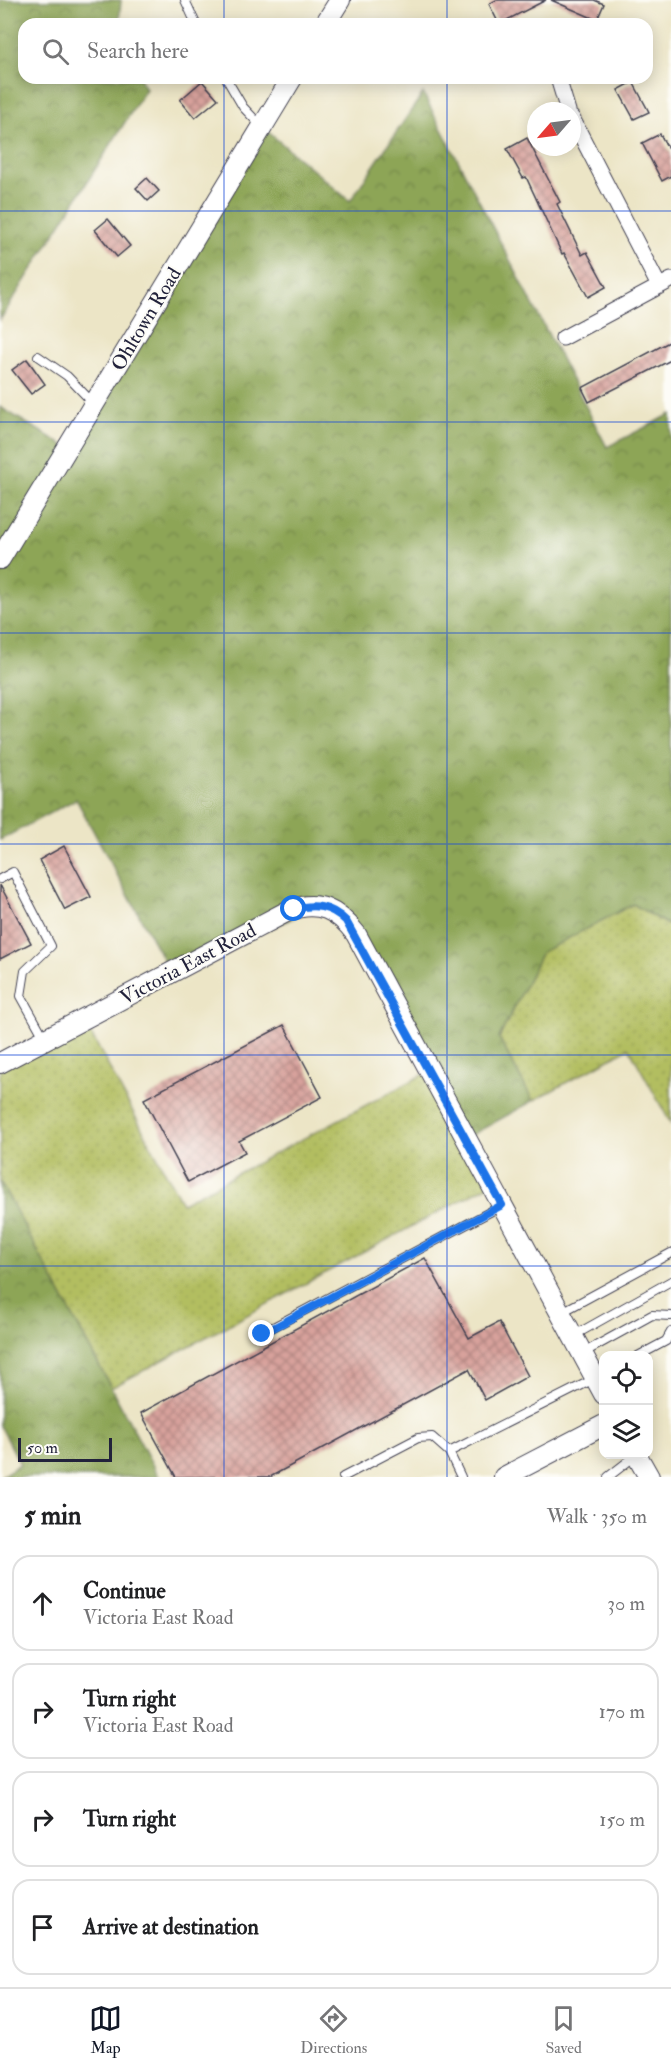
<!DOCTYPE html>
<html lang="en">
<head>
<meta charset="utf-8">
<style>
	body { margin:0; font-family:"IM FELL Double Pica",serif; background:#f2f2f2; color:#202124 }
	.controls { position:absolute; right:18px; bottom:18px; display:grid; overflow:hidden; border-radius:12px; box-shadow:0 3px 15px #0003 }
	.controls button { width:54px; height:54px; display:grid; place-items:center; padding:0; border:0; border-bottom:2px solid #e0e0e0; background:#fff; color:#202124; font:30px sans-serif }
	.compass { position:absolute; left:527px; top:102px; width:54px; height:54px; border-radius:50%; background:#fff; box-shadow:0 3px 15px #0003; rotate:242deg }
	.scale { position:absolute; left:18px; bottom:15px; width:94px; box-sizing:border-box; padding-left:6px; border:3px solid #22223b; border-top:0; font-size:16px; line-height:21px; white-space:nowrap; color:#22223b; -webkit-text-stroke:4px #fdfcf7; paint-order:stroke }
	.stop { position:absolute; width:18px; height:18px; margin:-14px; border:4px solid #1a73e8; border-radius:50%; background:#fff }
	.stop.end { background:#1a73e8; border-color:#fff; box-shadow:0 2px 6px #0008 }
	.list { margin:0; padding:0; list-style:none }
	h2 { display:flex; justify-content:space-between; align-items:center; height:78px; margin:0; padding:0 24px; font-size:26px }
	h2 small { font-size:20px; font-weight:400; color:#757577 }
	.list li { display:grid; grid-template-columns:39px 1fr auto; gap:18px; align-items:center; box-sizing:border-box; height:96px; margin:0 12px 12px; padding:0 12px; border:2px solid #e0e0e0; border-radius:18px }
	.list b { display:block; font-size:22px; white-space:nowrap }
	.list p { margin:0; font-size:20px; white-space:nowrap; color:#757577 }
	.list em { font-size:20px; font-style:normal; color:#757577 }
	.icon { flex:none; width:33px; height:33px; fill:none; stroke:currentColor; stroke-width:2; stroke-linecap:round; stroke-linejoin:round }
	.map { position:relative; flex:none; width:671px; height:1477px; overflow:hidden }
	.search { position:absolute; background:#fff; box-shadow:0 3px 15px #0003; left:18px; right:18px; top:18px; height:66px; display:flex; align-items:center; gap:15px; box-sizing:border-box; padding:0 21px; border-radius:18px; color:#757577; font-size:22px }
	.sheet { height:510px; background:#fff }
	nav { display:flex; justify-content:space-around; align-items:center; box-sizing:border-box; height:84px; border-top:2px solid #e0e0e0; background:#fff; font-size:16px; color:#757577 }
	nav a { display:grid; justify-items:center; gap:3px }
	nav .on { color:#111827 }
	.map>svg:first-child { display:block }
	.grass { fill:url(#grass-dots); stroke:#6a704e; stroke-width:1.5 }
	.forest { fill:url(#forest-crowns); stroke:#586448; stroke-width:1.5 }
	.building { fill:url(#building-cross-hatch) }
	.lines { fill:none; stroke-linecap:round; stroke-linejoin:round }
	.service-casing { stroke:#403f50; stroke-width:10 }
	.minor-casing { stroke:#403f50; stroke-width:17 }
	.tertiary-casing { stroke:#403f50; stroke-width:22 }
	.service { stroke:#fff; stroke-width:8 }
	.minor { stroke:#fff; stroke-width:15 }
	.tertiary { stroke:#fff; stroke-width:20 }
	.route { stroke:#1a73e8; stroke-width:8 }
	.grid { fill:none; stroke:#1d4ed8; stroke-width:1.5; stroke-opacity:0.55 }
	.labels { text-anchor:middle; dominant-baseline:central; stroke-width:4.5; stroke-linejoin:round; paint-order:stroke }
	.street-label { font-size:20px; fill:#22223b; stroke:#fdfcf7 }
</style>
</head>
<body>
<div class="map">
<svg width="671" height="1477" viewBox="0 0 671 1477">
	<defs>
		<pattern id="grass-dots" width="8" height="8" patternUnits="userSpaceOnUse" patternTransform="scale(1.5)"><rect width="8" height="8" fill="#b2be60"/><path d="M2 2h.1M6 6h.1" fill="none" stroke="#99a354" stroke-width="1.8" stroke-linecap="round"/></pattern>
		<pattern id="forest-crowns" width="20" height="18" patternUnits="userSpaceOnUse" patternTransform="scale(1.5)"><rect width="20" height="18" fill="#8da556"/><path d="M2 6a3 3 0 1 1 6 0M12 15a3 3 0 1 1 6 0" fill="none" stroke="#738648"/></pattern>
		<pattern id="building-cross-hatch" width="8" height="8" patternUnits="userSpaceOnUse" patternTransform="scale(1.5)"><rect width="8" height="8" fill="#d8a29c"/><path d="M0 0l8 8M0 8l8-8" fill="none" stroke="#af8480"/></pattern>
	</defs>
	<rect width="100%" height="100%" fill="#fdfcf7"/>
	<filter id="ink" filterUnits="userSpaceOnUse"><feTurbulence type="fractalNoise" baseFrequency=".0167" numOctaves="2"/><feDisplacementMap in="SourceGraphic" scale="12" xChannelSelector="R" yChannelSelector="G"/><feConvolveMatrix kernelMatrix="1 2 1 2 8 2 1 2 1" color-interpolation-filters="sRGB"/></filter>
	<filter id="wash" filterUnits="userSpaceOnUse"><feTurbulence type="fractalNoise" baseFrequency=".008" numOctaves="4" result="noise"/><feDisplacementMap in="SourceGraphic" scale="24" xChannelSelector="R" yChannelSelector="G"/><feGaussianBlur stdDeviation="1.35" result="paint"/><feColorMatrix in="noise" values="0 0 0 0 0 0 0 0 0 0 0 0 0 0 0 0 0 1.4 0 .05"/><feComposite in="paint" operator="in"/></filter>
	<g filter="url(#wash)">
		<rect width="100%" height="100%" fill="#ece5c6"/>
		<path class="grass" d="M633,904L671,927V1124L629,1048L533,1101L499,1038L542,952Z
			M83,1019L182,1203L430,1071L491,1184L111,1388L0,1181V1063Z"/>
		<path class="forest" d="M0,0H121L119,24H24V78H140L146,89L0,320Z
			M423,93L607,447L671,414V927L633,904L542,952L499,1038L533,1101L466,1138L356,934L319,906L171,974L76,799L0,840V407L68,448L262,127L350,201Z
			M0,1181L159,1477H0L20,1464L0,1425Z"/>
		<g id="blocks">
			<path class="building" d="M496,0H546L499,24L489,4Z
				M551,0H594L604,4L597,20Z
				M202,81L218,99L195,118L180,100Z
				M633,82L649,112L634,119L618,90Z
				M660,134L671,154V176L662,181L642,143Z
				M527,138L560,202L557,204L582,255L587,252L606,287L588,297L564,253L562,254L526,177L523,178L507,149Z
				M147,178L159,191L148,201L136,188Z
				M108,219L130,246L117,257L95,230Z
				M671,341V360L589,402L582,388Z
				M27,359L45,384L31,394L12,370Z
				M64,846L91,897L65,910L39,860Z
				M0,885L31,943L0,959Z
				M284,1025L322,1097L239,1141L245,1152L188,1182L144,1099Z
				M425,1258L469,1338L499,1322L528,1376L485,1400L469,1369L270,1477H176L141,1413Z"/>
		</g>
	</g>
	<g filter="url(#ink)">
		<use href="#blocks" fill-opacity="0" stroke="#403f50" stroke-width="1.5"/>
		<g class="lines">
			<defs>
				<path id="service" d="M185,0L196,24
					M226,78L243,107L261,126
					M38,356L67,376L93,403
					M0,879L13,872L51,946L25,971L21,996L45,1039
					M562,1312L671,1253
					M262,1333L501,1206
					M573,1336L671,1281
					M583,1353L652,1315L671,1316
					M638,1356L666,1341L671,1332
					M449,1452L594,1379
					M343,1477L418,1438L432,1437L449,1452L461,1477
					M608,1477L635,1456"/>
				<path id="minor" d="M558,78L568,111
					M572,118L659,286
					M563,338L671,280"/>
				<path id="tertiary" d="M325,24L340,0
					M0,559L292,78
					M0,1063L288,911C318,899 338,910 356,934L604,1394
					M636,1454L649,1477
					M504,1477L604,1425"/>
			</defs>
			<use href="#service" class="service-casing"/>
			<use href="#minor" class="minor-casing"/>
			<use href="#tertiary" class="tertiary-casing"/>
			<use href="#service" class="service"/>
			<use href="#minor" class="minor"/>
			<use href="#tertiary" class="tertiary"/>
		</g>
	</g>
	<g class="lines" filter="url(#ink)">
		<path class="route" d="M262,1334L502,1205L346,921C330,905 314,904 294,909"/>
	</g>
	<path class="grid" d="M224,0V24M447,0V24M224,78V1477M447,78V1477M0,211H671M0,422H671M0,633H671M0,844H671M0,1055H671M0,1266H671"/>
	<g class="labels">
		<g class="street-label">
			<text transform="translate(146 319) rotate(-59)">Ohltown Road</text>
			<text transform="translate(188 964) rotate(-28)">Victoria East Road</text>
		</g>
	</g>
</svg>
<div class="controls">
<button><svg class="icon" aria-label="locate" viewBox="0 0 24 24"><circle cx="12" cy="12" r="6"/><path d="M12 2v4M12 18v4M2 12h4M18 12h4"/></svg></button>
<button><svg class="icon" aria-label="layers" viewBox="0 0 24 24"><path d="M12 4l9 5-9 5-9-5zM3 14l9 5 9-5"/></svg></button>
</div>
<svg class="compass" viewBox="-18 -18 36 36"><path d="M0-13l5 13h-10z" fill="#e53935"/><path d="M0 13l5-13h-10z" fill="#757577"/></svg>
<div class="scale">50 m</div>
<div class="stop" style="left:294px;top:909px"></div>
<div class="stop end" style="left:262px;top:1334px"></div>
<div class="search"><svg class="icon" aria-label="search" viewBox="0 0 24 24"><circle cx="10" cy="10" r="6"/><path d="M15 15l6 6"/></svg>Search here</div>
</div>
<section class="sheet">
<h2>5 min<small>Walk · 350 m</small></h2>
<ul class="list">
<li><svg class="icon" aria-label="ahead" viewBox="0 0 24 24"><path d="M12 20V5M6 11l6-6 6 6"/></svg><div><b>Continue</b><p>Victoria East Road</p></div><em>30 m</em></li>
<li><svg class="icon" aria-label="right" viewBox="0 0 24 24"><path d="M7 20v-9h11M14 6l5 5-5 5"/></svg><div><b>Turn right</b><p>Victoria East Road</p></div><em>170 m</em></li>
<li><svg class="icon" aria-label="right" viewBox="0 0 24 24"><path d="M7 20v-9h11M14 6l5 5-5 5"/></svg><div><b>Turn right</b></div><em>150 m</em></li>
<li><svg class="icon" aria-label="arrive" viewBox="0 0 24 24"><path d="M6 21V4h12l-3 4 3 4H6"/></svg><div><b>Arrive at destination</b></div></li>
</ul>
</section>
<nav>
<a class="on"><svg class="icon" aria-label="map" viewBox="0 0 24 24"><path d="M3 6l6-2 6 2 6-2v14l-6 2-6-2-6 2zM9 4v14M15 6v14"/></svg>Map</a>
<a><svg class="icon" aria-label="directions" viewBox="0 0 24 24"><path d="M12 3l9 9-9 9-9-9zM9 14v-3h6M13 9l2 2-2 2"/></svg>Directions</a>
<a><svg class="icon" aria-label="saved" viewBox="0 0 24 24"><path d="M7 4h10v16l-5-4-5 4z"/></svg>Saved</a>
</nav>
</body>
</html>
